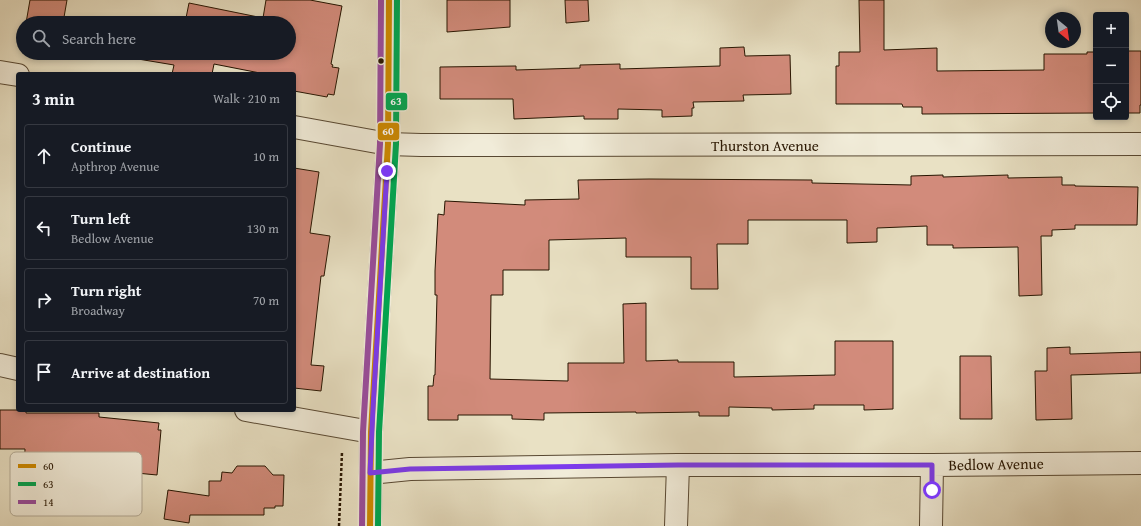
<!DOCTYPE html>
<html lang="en">
<head>
<meta charset="utf-8">
<style>
	body { margin:0; font-family:"Gentium Book Plus",serif; background:#20242c; color:#f1f3f6 }
	.controls { position:absolute; right:12px; top:12px; display:grid; overflow:hidden; border-radius:4px; box-shadow:0 2px 6px #0003 }
	.controls button { width:36px; height:36px; display:grid; place-items:center; padding:0; border:0; border-bottom:1px solid #363941; background:#171b24; color:#f1f3f6; font:20px sans-serif }
	.compass { position:absolute; left:1045px; top:12px; width:36px; height:36px; border-radius:50%; background:#171b24; box-shadow:0 2px 6px #0003; rotate:151deg }
	.stop { position:absolute; width:12px; height:12px; margin:-9px; border:3px solid #7c3aed; border-radius:50%; background:#fff }
	.stop.end { background:#7c3aed; border-color:#fff; box-shadow:0 1px 4px #0008 }
	.list { margin:0; padding:0; list-style:none }
	h2 { display:flex; justify-content:space-between; align-items:center; height:52px; margin:0; padding:0 16px; font-size:17px }
	h2 small { font-size:13px; font-weight:400; color:#9ea1a6 }
	.list li { display:grid; grid-template-columns:26px 1fr auto; gap:12px; align-items:center; box-sizing:border-box; height:64px; margin:0 8px 8px; padding:0 8px; border:1px solid #363941; border-radius:4px }
	.list b { display:block; font-size:15px; white-space:nowrap }
	.list p { margin:0; font-size:13px; white-space:nowrap; color:#9ea1a6 }
	.list em { font-size:13px; font-style:normal; color:#9ea1a6 }
	.icon { flex:none; width:22px; height:22px; fill:none; stroke:currentColor; stroke-width:2; stroke-linecap:round; stroke-linejoin:round }
	.map { position:relative; flex:none; width:1141px; height:526px; overflow:hidden }
	.search { position:absolute; background:#171b24; box-shadow:0 2px 6px #0003; left:16px; top:16px; width:280px; height:44px; display:flex; align-items:center; gap:10px; box-sizing:border-box; padding:0 14px; border-radius:22px; color:#9ea1a6; font-size:15px }
	.panel { position:absolute; background:#171b24; box-shadow:0 2px 6px #0003; left:16px; top:72px; width:280px; height:340px; border-radius:4px }
	.map>svg:first-child { display:block }
	.building { fill:#d28b7b; stroke:#271501 }
	.lines { fill:none; stroke-linecap:round; stroke-linejoin:round }
	.minor-casing { stroke:#584832; stroke-width:24 }
	.major-casing { stroke:#271501; stroke-width:24 }
	.path { stroke:#271501; stroke-width:2.5; stroke-dasharray:3 2; stroke-linecap:butt }
	.minor { stroke:#f1ecd9; stroke-width:22 }
	.major { stroke:#e9e1c4; stroke-width:22 }
	.bus-1-casing { stroke:#f1ecd9; stroke-width:9 }
	.bus-2-casing { stroke:#f1ecd9; stroke-width:9 }
	.bus-3-casing { stroke:#f1ecd9; stroke-width:9 }
	.bus-1 { stroke:#cd8900; stroke-width:6 }
	.bus-2 { stroke:#00a651; stroke-width:6 }
	.bus-3 { stroke:#994d9d; stroke-width:6 }
	.route { stroke:#7c3aed; stroke-width:5 }
	.bus-dot { fill:#271501; stroke:#f1ecd9; stroke-width:1.5 }
	.labels { text-anchor:middle; dominant-baseline:central; stroke-width:4; stroke-linejoin:round; paint-order:stroke }
	.street-label { font-size:15px; fill:#271501; stroke:#f1ecd9 }
	.key { fill:#f1ecd9; stroke:#b4ac98; stroke-width:1 }
	.key-label { font-size:11px; fill:#271501 }
	.line-badge { stroke:#f1ecd9; stroke-width:1.5 }
	.badge-label { font-size:11px; text-anchor:middle; font-weight:bold; fill:#fff }
</style>
</head>
<body>
<div class="map">
<svg width="1141" height="526" viewBox="0 0 1141 526">
	<rect width="100%" height="100%" fill="#e9e1c4"/>
	<filter id="stains"><feTurbulence type="fractalNoise" baseFrequency=".005" numOctaves="4"/><feColorMatrix values="0 0 0 0 .2 0 0 0 0 .09 0 0 0 0 .02 0 0 0 .5 -.17"/></filter>
	<radialGradient id="worn" r=".72"><stop offset=".6" stop-color="#630" stop-opacity="0"/><stop offset="1" stop-color="#630" stop-opacity=".3"/></radialGradient>
	<path class="building" d="M30,0H67L63,23H26Z
		M266,0H310L342,6L331,64L333,65L332,67L339,68L334,95L328,94L327,97L294,91V74H265L214,64L212,74H172L174,65L132,58L133,53H289V23H185L189,3L263,18Z
		M447,0H510V27L447,32Z
		M565,0H588L589,21L566,23Z
		M859,0H884V50L937,48V71L1044,70V54H1087V52H1096V113L922,114V107H903L902,104H836V66H839V52H860Z
		M139,18L170,23H138Z
		M744,47L745,56L790,55L791,94L743,95L744,101L693,102L694,108H692V116L662,117V110L618,109V119H584V116L514,119L513,99H440V67L516,66V70L580,68V65L620,64V69L720,66V48Z
		M1126,51H1141V105H1140V113H1126Z
		M294,168L319,172L310,233L330,236L324,276H321L311,365L324,366L321,391L294,388Z
		M943,175V177L1008,175V178L1062,177V185H1075V186L1138,187L1137,225H1075V229L1052,230V236H1041L1042,295L1019,296L1018,247L953,248V245H927V226L877,228V242L847,243V220H748V244H717L718,289H691V257H626V238L549,240V270H503V295H491L490,379L568,381V363H624L623,304L646,303V361L678,360V362H734V377L835,375V341H893V409L864,410V405H814V409L772,410V408L729,407V416H699V412L636,413V412L544,413V420L512,419V415H458V420H428V386H433L434,375H435L437,295H435V271L438,214L444,215L445,201L525,205V200L579,199L578,180L649,179L812,180V183L911,185V176Z
		M1070,347V354L1141,352V373L1071,375L1072,419L1036,420L1035,371H1047V348Z
		M960,356H991L992,419H960Z
		M0,410H26V413H99V417L159,423L158,430H161L157,475L95,469V476L24,475L25,449H0Z
		M237,466H265L273,475H284L283,506H275V508H264V515H190L189,523L164,519L168,490L209,496V481H221L222,472L232,473Z"/>
	<g class="lines">
		<defs>
			<path id="minor" d="M0,72L18,75
				M294,127L388,144L421,145L1141,144
				M0,365L18,369
				M246,410L371,432
				M370,473L410,469L678,465H932L1141,463
				M676,526L678,465
				M931,526L932,465"/>
			<path id="major" d="M370,526L371,432L388,144L389,0"/>
		</defs>
		<use href="#minor" class="minor-casing"/>
		<use href="#major" class="major-casing"/>
		<path class="path" d="M339,526L342,452"/>
		<use href="#minor" class="minor"/>
		<use href="#major" class="major"/>
		<defs>
			<path id="bus-1" d="M370,526L371,432L388,144L389,0"/>
			<path id="bus-2" d="M378,526L379,432L396,144L397,0"/>
			<path id="bus-3" d="M362,526L363,432L380,144L381,0"/>
		</defs>
		<use href="#bus-1" class="bus-1-casing"/>
		<use href="#bus-2" class="bus-2-casing"/>
		<use href="#bus-3" class="bus-3-casing"/>
		<use href="#bus-1" class="bus-1"/>
		<use href="#bus-2" class="bus-2"/>
		<use href="#bus-3" class="bus-3"/>
	</g>
	<g class="lines">
		<path class="route" d="M387,171L373,409L370,473L410,469L678,465H932V490"/>
	</g>
	<circle class="bus-dot" cx="381" cy="61" r="3.5"/>
	<g class="labels">
		<g class="street-label">
			<text x="765" y="145">Thurston Avenue</text>
			<text transform="translate(996 464) rotate(-1)">Bedlow Avenue</text>
		</g>
	</g>
	<rect x="10" y="452" width="132" height="64" rx="6" class="key"/>
	<rect x="18" y="464" width="18" height="4" fill="#cd8900"/>
	<rect x="18" y="482" width="18" height="4" fill="#00a651"/>
	<rect x="18" y="500" width="18" height="4" fill="#994d9d"/>
	<g class="key-label">
		<text x="43" y="470">60</text>
		<text x="43" y="488">63</text>
		<text x="43" y="506">14</text>
	</g>
	<g class="line-badge">
		<rect x="385" y="92" width="23" height="19" rx="4" fill="#00a651"/>
		<rect x="377" y="122" width="23" height="19" rx="4" fill="#cd8900"/>
	</g>
	<g class="badge-label">
		<text x="396" y="105">63</text>
		<text x="388" y="135">60</text>
	</g>
	<rect width="100%" height="100%" filter="url(#stains)"/>
	<rect width="100%" height="100%" fill="url(#worn)"/>
</svg>
<div class="controls">
<button>+</button>
<button>−</button>
<button><svg class="icon" aria-label="locate" viewBox="0 0 24 24"><circle cx="12" cy="12" r="6"/><path d="M12 2v4M12 18v4M2 12h4M18 12h4"/></svg></button>
</div>
<svg class="compass" viewBox="-18 -18 36 36"><path d="M0-13l5 13h-10z" fill="#e53935"/><path d="M0 13l5-13h-10z" fill="#9ea1a6"/></svg>
<div class="stop" style="left:932px;top:490px"></div>
<div class="stop end" style="left:387px;top:171px"></div>
<div class="search"><svg class="icon" aria-label="search" viewBox="0 0 24 24"><circle cx="10" cy="10" r="6"/><path d="M15 15l6 6"/></svg>Search here</div>
<section class="panel">
<h2>3 min<small>Walk · 210 m</small></h2>
<ul class="list">
<li><svg class="icon" aria-label="ahead" viewBox="0 0 24 24"><path d="M12 20V5M6 11l6-6 6 6"/></svg><div><b>Continue</b><p>Apthrop Avenue</p></div><em>10 m</em></li>
<li><svg class="icon" aria-label="left" viewBox="0 0 24 24"><path d="M17 20v-9H6M10 6l-5 5 5 5"/></svg><div><b>Turn left</b><p>Bedlow Avenue</p></div><em>130 m</em></li>
<li><svg class="icon" aria-label="right" viewBox="0 0 24 24"><path d="M7 20v-9h11M14 6l5 5-5 5"/></svg><div><b>Turn right</b><p>Broadway</p></div><em>70 m</em></li>
<li><svg class="icon" aria-label="arrive" viewBox="0 0 24 24"><path d="M6 21V4h12l-3 4 3 4H6"/></svg><div><b>Arrive at destination</b></div></li>
</ul>
</section>
</div>
</body>
</html>
